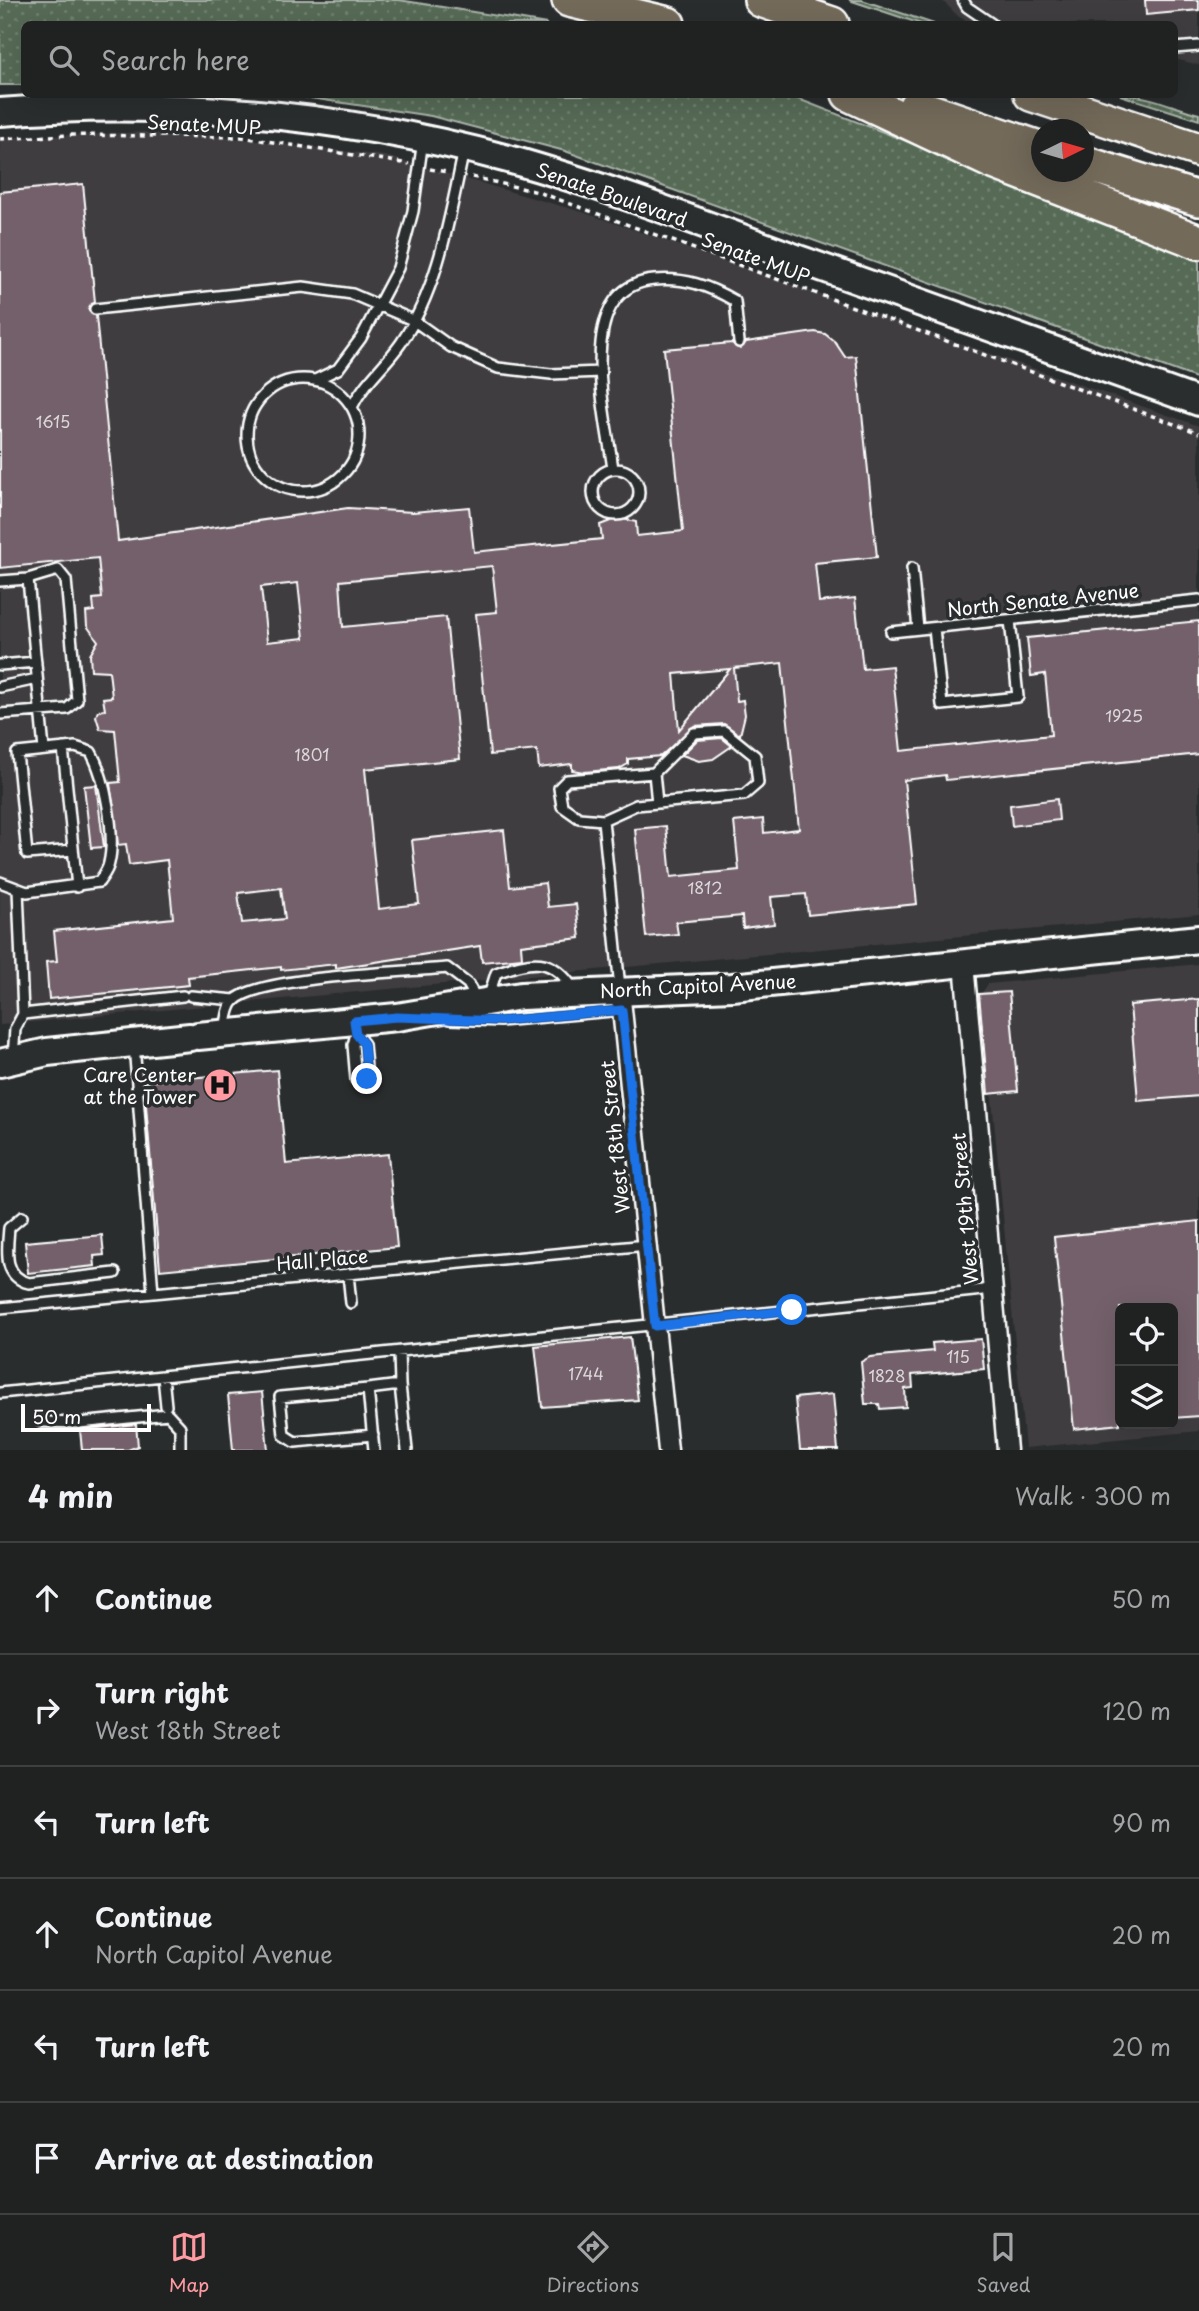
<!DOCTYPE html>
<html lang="en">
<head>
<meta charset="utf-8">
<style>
	body { margin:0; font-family:"Playpen Sans",sans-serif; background:#282a2a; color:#f1f3f6 }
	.controls { position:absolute; right:21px; bottom:21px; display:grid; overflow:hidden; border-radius:10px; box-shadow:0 7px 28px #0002 }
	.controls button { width:63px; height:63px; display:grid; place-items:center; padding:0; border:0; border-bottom:2px solid #3d3f40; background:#202222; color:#f1f3f6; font:35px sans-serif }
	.compass { position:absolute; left:1031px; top:119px; width:63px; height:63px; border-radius:50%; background:#202222; box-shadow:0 7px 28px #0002; rotate:85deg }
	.scale { position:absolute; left:21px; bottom:18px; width:130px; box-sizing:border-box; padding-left:7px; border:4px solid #fff; border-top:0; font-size:19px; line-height:24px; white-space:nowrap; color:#fff; -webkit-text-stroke:5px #2a2d2e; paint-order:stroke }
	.stop { position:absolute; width:21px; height:21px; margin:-16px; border:5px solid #1a73e8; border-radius:50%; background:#fff }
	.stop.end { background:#1a73e8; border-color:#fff; box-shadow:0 2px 7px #0008 }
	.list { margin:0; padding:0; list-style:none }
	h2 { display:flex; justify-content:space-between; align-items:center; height:91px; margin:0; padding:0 28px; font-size:30px }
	h2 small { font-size:23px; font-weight:400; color:#a2a4a5 }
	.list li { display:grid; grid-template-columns:46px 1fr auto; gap:21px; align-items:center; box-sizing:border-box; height:112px; padding:0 28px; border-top:2px solid #3d3f40 }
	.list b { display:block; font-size:26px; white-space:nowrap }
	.list p { margin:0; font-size:23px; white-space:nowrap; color:#a2a4a5 }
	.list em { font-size:23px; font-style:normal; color:#a2a4a5 }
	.icon { flex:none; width:38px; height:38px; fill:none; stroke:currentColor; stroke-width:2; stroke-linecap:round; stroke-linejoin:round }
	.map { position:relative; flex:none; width:1199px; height:1450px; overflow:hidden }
	.search { position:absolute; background:#202222; box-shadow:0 7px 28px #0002; left:21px; right:21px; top:21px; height:77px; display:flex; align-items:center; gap:18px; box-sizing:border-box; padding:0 24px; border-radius:10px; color:#a2a4a5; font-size:26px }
	.sheet { height:763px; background:#202222 }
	nav { display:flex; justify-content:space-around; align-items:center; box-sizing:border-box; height:98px; border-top:2px solid #3d3f40; background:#202222; font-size:19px; color:#a2a4a5 }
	nav a { display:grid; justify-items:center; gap:4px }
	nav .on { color:#ff9aa2 }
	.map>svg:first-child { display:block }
	.built { fill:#403d40; fill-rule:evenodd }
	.grass { fill:url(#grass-dots); stroke:#aab5aa; stroke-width:2 }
	.building { fill:#73616a; stroke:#fff; stroke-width:2; fill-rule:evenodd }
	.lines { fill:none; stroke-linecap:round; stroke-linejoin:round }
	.lane-casing { stroke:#fff; stroke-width:14 }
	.street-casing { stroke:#fff; stroke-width:23 }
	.secondary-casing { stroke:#fff; stroke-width:32 }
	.highway-casing { stroke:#fff; stroke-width:38 }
	.path { stroke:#fff; stroke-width:3.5; stroke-dasharray:5 5; stroke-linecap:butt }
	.lane { stroke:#2a2d2e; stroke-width:9 }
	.street { stroke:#2a2d2e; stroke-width:18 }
	.secondary { stroke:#2a2d2e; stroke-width:26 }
	.highway { stroke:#736a5a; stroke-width:33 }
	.route { stroke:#1a73e8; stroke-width:9 }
	.labels { text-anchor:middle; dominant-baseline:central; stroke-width:7; stroke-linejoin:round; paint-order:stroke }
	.number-label { font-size:16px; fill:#dcd8da }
	.street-label { font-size:19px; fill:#fff; stroke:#2a2d2e }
	.poi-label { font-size:19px; fill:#fff; stroke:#2a2d2e; text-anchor:end }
</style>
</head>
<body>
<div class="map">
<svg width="1199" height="1450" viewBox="0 0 1199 1450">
	<defs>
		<pattern id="grass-dots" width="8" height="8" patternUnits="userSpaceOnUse" patternTransform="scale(1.75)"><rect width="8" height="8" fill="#566b56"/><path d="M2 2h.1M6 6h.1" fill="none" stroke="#6f816f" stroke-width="1.8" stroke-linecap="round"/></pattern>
	</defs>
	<rect width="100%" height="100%" fill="#2a2d2e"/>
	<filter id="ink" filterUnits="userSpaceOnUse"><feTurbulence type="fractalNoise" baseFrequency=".0143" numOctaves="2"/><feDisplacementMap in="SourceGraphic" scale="14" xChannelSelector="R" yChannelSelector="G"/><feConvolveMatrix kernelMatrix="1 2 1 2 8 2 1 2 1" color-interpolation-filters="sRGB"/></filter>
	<g filter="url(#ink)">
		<path class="built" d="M942,0H1199V65L1175,59L1174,24H974L959,17Z
			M171,131L385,156L582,212L1199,426V914L0,1025V138Z
			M1199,964V1431L1025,1448L982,993L988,984ZM1120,1308H1173V1424H1120Z"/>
		<path class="grass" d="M0,0H399L547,24H24V85H0Z
			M849,0H862L934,24H921Z
			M290,95H788L1199,255V379L565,151L431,116Z
			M1120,95C1148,94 1172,107 1199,114V120Z"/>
		<path class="building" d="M1145,0H1199V10L1146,15Z
			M83,184L95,302L88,309L96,316L118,541L348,508L413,512L469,507L474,552L602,539L600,525L618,518L636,522L637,536L683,531L664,349L732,343L740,349L746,342L815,332L825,334L835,342L845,357L856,356L877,557L815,563L819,602L855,598L863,669L892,666L901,751L1051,735L1045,674L1031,676L1027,638L1199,621V754L946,780L945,775L904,780L917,904L808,915L806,894L771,897L774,924L743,928L742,916L676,922L678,934L646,937L635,829L666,826L671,877L739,870L734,822L763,819L764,833L799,829L782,663L734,668L737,701L743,700L745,715L740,735L724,724L694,726L661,756L628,759V764L619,769L584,772L572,770V764L539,768L537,750L490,755L476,614L497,612L492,566L340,581L343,627L446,617L460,759L365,769L379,909L419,904L412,840L504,830L510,887L545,883L548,907L576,904L580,938L521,945L522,958L482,962L480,946L336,968V964L281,970V967L188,977L189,985L49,999L46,962L57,961L54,931L173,918L167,860L129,865L126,844L118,845L110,783L120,782L115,730L100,729L96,716L98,711L105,710L103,698L112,697L109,671L91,670L90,655L98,641L87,626L86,612L94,611L93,599L102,598L98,558L0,568V192ZM298,583L304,638L267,642L261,587ZM730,669L679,730L674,674ZM281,888L285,919L242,923L238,893Z
			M722,738L732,746L713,759L699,761L682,755L697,740Z
			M96,785L104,847L91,848L84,786Z
			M1057,799L1059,820L1012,826L1010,805Z
			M1009,992L1018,1091L988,1094L979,994Z
			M1199,999V1096L1138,1101L1130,1005Z
			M277,1070L286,1164L388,1154L397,1247L160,1270L144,1082Z
			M1199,1221V1416L1173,1418V1308H1120V1424L1074,1429L1054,1237Z
			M102,1235L104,1255L94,1256L95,1266L28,1273L25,1242Z
			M630,1337L638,1400L542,1407L535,1346Z
			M981,1339L984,1369L912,1375L913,1388L905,1389L906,1407L880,1409L879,1404H865L861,1362L870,1357L933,1351L932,1343Z
			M262,1392L268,1450H233L228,1395Z
			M833,1394L838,1450H800L795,1398Z
			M136,1424L138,1446L128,1450H82L80,1430Z"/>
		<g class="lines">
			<defs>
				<path id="lane" d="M963,0L967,7L992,24
					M1174,48L1199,46
					M95,309L303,287L352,294L413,320L451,347L498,368L551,374L601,372
					M247 435a56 56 0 1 1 112 0a56 56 0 1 1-112 0Z
					M315,380L338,369L361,338L398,268L413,211L423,140
					M352,407C364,382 385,366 401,343C439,288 450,214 464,150
					M593 492a23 23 0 1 1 46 0a23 23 0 1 1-46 0Z
					M613,469C606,415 572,287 654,280C685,277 709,286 735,301L739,342
					M912,568L918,629
					M28,579L44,750
					M0,581L28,579L58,570L66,580L77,700L67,709L0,714
					M934,628L942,705L1018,697L1010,620
					M891,632L1199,600
					M0,665L36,662
					M0,687L37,679
					M724,731L755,756L758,783L744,795L636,805L603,820L579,818L562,806L559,788L567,780L654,773L694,733Z
					M63,748L77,887
					M654,773L657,803
					M603,820L620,988
					M0,882L27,892L99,882C103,876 108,870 109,863C116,834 105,777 91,752L75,747L17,753L27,854L73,850
					M191,996L235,1000
					M488,999L496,973C532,960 552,955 574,990
					M23,1014L183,996
					M450,1019L500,1021L623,1010
					M225,1031C227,1022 227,1008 234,1001C258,976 408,972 447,968L468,984L477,1000
					M134,1044L153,1293
					M13,1058L15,1029L23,1014L18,889
					M356,1080L353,1045L356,1034L364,1044L367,1079
					M22,1217L9,1228C7,1251 3,1277 29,1283L115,1273
					M348,1274L351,1303
					M0,1308L647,1245
					M163,1376L166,1406
					M400,1385L407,1450
					M368,1389L280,1397L284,1435L295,1442L373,1435
					M0,1393L993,1289
					M41,1422L79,1423L168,1414L180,1427V1450
					M374,1450L368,1389L400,1385L399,1352"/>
				<path id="street" d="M964,963L1007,1450
					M620,990L668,1450"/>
				<path id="secondary" d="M0,112C171,99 342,114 508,159C609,187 706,225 804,261C936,308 1067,355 1199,402
					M198,1036L397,1017L521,996L732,987L1199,939
					M0,1063L47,1052L190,1037"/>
				<path id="highway" d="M569,0L668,24
					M761,0L832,24
					M849,94L991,161L1199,242
					M1031,94L1199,150
					M916,106L1042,149
					M1084,163L1199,199"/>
			</defs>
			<use href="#lane" class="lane-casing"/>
			<use href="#street" class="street-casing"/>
			<use href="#secondary" class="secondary-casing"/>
			<use href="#highway" class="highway-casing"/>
			<path class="path" d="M0,139L68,135L242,137L409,164
				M430,169L447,172
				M472,177L538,192L1199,433"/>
			<use href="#lane" class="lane"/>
			<use href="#street" class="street"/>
			<use href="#secondary" class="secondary"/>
			<use href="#highway" class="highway"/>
		</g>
	</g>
	<g class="lines" filter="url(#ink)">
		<path class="route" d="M367,1079L364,1044L356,1034L354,1021L397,1017L500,1021L622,1010L655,1326L792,1310"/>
	</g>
	<defs>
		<symbol id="hospital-disc" viewBox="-11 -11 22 22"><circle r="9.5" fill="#ff9aa2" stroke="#2a2d2e"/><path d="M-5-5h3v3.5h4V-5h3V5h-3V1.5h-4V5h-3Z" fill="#111"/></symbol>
	</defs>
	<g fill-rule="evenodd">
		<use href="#hospital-disc" x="201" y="1066" width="38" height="38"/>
	</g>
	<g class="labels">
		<g class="number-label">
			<text x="53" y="421">1615</text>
			<text x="1124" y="715">1925</text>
			<text x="312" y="754">1801</text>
			<text x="705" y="887">1812</text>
			<text x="958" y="1356">115</text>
			<text x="586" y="1373">1744</text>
			<text x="887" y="1375">1828</text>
		</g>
		<g class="street-label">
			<text transform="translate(204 124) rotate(3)">Senate MUP</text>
			<text transform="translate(612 194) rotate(19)">Senate Boulevard</text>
			<text transform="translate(756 257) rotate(20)">Senate MUP</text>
			<text transform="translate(1043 599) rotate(-6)">North Senate Avenue</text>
			<text transform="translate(698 985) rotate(-3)">North Capitol Avenue</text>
			<text transform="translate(614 1137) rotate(-96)">West 18th Street</text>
			<text transform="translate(964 1209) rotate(-95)">West 19th Street</text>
			<text transform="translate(322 1259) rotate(-5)">Hall Place</text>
		</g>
		<g class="poi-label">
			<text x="196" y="1074">Care Center<tspan x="196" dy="22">at the Tower</tspan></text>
		</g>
	</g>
</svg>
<div class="controls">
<button><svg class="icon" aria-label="locate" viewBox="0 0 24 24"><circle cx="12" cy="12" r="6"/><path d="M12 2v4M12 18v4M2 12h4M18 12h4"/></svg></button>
<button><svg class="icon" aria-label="layers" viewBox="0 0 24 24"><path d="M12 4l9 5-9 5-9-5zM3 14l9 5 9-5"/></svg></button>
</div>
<svg class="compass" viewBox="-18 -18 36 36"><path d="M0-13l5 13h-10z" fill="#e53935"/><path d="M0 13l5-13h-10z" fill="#a2a4a5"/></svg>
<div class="scale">50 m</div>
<div class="stop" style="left:792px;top:1310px"></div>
<div class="stop end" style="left:367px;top:1079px"></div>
<div class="search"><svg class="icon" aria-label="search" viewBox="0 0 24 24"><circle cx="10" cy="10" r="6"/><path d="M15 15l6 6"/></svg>Search here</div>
</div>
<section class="sheet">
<h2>4 min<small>Walk · 300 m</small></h2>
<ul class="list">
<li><svg class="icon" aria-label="ahead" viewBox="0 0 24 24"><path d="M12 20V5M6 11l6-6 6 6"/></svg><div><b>Continue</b></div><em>50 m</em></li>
<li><svg class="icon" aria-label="right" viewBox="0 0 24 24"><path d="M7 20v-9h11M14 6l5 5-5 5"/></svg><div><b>Turn right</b><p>West 18th Street</p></div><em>120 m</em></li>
<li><svg class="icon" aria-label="left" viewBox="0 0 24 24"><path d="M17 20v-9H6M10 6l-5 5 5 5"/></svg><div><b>Turn left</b></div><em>90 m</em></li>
<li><svg class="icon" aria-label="ahead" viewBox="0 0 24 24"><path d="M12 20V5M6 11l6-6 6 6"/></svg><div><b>Continue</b><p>North Capitol Avenue</p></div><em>20 m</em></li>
<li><svg class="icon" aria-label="left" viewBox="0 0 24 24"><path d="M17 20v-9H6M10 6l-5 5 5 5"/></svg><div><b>Turn left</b></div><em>20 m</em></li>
<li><svg class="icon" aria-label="arrive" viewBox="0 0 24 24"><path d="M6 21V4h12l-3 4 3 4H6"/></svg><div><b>Arrive at destination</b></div></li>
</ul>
</section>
<nav>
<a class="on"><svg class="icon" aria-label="map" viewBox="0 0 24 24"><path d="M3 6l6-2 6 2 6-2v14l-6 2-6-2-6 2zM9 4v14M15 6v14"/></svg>Map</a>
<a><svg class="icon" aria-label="directions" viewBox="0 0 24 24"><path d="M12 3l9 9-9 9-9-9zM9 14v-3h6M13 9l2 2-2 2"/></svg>Directions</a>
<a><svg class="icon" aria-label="saved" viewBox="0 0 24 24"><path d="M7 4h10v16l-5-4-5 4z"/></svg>Saved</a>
</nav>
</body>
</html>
